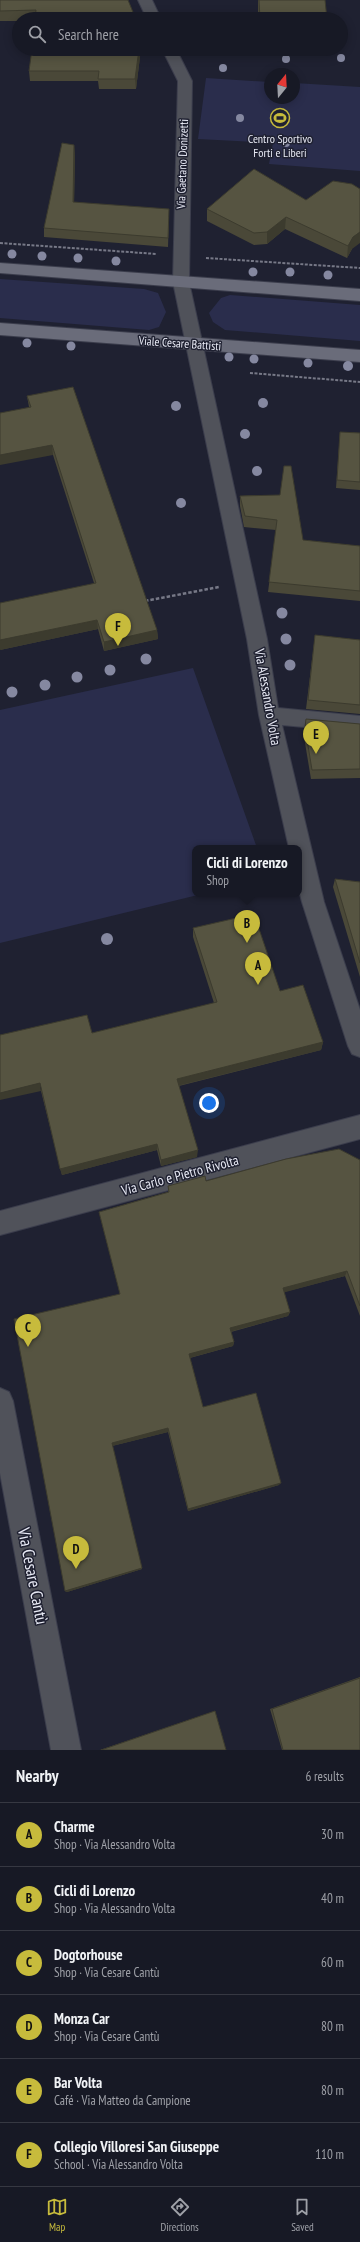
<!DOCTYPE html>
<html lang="en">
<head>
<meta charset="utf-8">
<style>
	body { margin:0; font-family:"PT Sans Narrow",sans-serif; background:#20222d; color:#f1f3f6 }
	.compass { position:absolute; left:264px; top:68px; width:36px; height:36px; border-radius:50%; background:#171925; box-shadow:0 2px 10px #0003; rotate:18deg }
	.you { position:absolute; left:209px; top:1103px; width:14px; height:14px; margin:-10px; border:3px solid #fff; border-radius:50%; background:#1a73e8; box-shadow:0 0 0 6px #1a73e833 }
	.badge { display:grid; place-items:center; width:26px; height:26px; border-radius:50%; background:#c7bb3c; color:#111; font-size:13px; font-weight:700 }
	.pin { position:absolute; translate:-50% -33px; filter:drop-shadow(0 1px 2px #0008) }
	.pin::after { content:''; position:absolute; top:21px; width:14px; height:12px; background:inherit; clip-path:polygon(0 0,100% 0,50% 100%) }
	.popup { position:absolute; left:192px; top:845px; width:110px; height:52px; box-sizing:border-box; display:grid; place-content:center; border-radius:8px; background:#171925; filter:drop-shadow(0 1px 3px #0005); font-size:13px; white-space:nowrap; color:#9ea0a7 }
	.popup b { font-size:15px; color:#f1f3f6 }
	.popup::after { content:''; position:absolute; left:50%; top:100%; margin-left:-8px; border:8px solid transparent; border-top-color:#171925 }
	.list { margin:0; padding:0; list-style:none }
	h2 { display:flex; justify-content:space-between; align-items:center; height:52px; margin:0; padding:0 16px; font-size:17px }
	h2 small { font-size:13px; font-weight:400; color:#9ea0a7 }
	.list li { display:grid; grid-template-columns:26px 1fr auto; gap:12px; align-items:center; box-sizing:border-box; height:64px; padding:0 16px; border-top:1px solid #363842 }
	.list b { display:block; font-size:15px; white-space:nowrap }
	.list p { margin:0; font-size:13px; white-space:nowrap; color:#9ea0a7 }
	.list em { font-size:13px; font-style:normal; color:#9ea0a7 }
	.icon { flex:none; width:22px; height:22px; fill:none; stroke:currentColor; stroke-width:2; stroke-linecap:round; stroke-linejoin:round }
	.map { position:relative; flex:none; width:360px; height:1750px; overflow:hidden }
	.search { position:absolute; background:#171925; box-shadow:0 2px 10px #0003; left:12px; right:12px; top:12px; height:44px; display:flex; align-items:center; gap:10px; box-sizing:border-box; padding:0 14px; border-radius:22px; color:#9ea0a7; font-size:15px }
	.sheet { height:436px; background:#171925 }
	nav { display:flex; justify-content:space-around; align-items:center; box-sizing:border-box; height:56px; border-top:1px solid #363842; background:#171925; font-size:11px; color:#9ea0a7 }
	nav a { display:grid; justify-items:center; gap:2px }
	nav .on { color:#c7bb3c }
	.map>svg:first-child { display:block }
	.green { fill:#2a2d4c }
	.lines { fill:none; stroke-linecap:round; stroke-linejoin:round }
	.minor-casing { stroke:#3b3d4c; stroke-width:2 }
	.secondary-casing { stroke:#3b3d4c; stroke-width:2 }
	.path-far1 { stroke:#777987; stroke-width:2; stroke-dasharray:3 1.5; stroke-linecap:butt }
	.path { stroke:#777987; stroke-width:2.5; stroke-dasharray:3.5 2; stroke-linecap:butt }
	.minor { fill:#50525a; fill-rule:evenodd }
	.secondary { fill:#6a6c7a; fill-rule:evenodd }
	.tree { fill:#8588a0 }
	.wall { fill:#4a4838 }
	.shaded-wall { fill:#3c3b2e }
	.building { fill:#565441; stroke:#3c3b2e }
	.labels { text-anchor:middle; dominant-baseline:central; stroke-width:3; stroke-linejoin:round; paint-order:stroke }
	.far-poi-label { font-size:12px; fill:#e8eaf5; stroke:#1f2131 }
	.far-street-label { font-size:12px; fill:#e8eaf5; stroke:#1f2131 }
	.street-label { font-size:14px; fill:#e8eaf5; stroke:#1f2131 }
	.near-street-label { font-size:17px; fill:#e8eaf5; stroke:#1f2131 }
</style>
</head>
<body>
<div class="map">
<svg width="360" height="1750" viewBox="0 0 360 1750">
	<rect width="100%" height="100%" fill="#1f2131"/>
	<path class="green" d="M206,78L270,82V98H294V83L360,87V171L269,164L273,143L198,139Z
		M0,279L144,289L158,293L166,312L159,327L149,330L0,318Z
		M230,295L360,305V341L225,330L213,322L209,313L221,298Z
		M193,668L257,848H195V894H202L0,943V710Z"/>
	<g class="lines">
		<defs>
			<path id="minor" d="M138,0H152L161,19H147Z
				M162,49H176L192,81L189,282L267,639L278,708L360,716V732L282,725L324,902L360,1010V1057L352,1054L348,1046L302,902L299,890V848H289L259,715L247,639L173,282L178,81Z
				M360,1115V1139L0,1235V1211Z
				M0,1388L9,1392L13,1401L81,1750H51L0,1473Z"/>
			<path id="secondary" d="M0,263L360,289V301L0,273Z
				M0,323L360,350V362L0,335Z"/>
		</defs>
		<use href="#minor" class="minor-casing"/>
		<use href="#secondary" class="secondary-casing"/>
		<path class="path-far1" d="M0,243L157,254
			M206,258L360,268
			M250,373L360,382"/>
		<path class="path" d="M145,601L219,587"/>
		<use href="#minor" class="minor"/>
		<use href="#secondary" class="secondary"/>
	</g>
	<g class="tree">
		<circle cx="341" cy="58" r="4"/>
		<circle cx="286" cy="59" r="4"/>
		<circle cx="223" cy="68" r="4"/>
		<circle cx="240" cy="118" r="4"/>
		<circle cx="280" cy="124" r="4"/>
		<circle cx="286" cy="143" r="4"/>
		<circle cx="12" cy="254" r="4.5"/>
		<circle cx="42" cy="256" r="4.5"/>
		<circle cx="78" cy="258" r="4.5"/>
		<circle cx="116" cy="261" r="4.5"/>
		<circle cx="253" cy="272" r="4.5"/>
		<circle cx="290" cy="272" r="4.5"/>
		<circle cx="328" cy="275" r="4.5"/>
		<circle cx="27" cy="343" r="4.5"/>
		<circle cx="71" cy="346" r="4.5"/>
		<circle cx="229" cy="357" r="4.5"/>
		<circle cx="254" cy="359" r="4.5"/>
		<circle cx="308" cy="363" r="4.5"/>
		<circle cx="348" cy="366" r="5"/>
		<circle cx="263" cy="403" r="5"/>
		<circle cx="176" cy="406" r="5"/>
		<circle cx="245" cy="434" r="5"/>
		<circle cx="257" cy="471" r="5"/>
		<circle cx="181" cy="503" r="5"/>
		<circle cx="282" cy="613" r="5.5"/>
		<circle cx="286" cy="639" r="5.5"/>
		<circle cx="146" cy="659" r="5.5"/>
		<circle cx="290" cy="665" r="5.5"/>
		<circle cx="110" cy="670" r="5.5"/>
		<circle cx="77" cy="677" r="5.5"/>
		<circle cx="45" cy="685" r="5.5"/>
		<circle cx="12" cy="692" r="5.5"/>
		<circle cx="107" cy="939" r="6"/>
	</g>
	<path class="wall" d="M0,0L135,17L144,19H19V21H0Z
		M258,0L327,19H258Z
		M141,49L136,89H99L98,81H30L29,71Z
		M75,153L74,202L169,217L168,247L44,237V228Z
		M254,169L352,249L347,258L285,229L267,244L254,245L207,221V209Z
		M27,396L157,630L158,639L104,651L98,629L0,650L94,583L53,455L29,407Z
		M340,432L360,433V490L336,488Z
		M280,495L303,540L360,546V601L268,592L276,530L244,527L240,506V496Z
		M315,635L360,640V714L306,709Z
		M306,719L360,724V778L311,779L304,737Z
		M335,879L360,882V977L333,887Z
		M193,928L280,991L323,1042L321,1050L179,1086L197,1157L161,1166L157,1150L62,1175L41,1091L92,1033L214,1003L193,937Z
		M360,1160V1316L345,1276L284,1292L290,1312L288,1316L231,1332L234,1342L233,1346L190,1358L203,1407L279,1485L188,1511L168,1432L112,1446L142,1569L67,1592L65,1591L120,1294L99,1212L168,1192V1186Z
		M360,1677V1750H282L270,1709Z
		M215,1711L226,1750H100Z"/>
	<path class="shaded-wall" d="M139,49H141L136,89L135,79Z
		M74,145L75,153L74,210L73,202Z
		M286,217L285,229L267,244V232Z
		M360,232V243L352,249L347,258L348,246L353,237Z
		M52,445L53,455L0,465V455Z
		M97,620L98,629L0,650V640Z
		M157,630L158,639L104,651V642Z
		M323,1042L321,1050L177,1086V1079Z
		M40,1083L41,1091L0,1100V1093Z
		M157,1144V1150L62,1175L60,1169Z
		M198,1150L197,1157L161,1166V1160Z
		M347,1271L345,1276L282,1293L283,1288Z
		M290,1312L288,1316L229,1332L230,1328Z
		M234,1342L233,1346L189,1358V1354Z
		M168,1428V1432L112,1446L142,1569L67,1592L65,1591L112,1443Z
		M281,1483L279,1485L188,1511V1509Z"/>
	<path class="building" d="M0,0H128L135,17H144L143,19H35L36,10L0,11Z
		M259,0H325L327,19H260Z
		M32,49H139L135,79H98L99,71H29Z
		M62,143L74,145L73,202L169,209L168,238L44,228Z
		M254,169L306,200L333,181L352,184L360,189V232L353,237L348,246L286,217L267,232L254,233L207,209Z
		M73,387L157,630L104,642L97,620L0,640V603L96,583L52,445L0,455V413L31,407L27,396Z
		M340,432L360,433V482L337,480Z
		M284,466H291L303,540L360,546V591L269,582L277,520L245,516L240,496L280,495Z
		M315,635L360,640V705L308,700Z
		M306,719L360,724V769L312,770L305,727Z
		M335,879L360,882V963Z
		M254,914L280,991L303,985L323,1042L177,1079L198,1150L161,1160L157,1144L60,1169L40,1083L0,1093V1035L87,1015L92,1033L217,1002L193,928Z
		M339,1149L360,1160V1306L347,1271L283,1288L290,1312L230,1328L234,1342L189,1354L203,1407L256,1393L281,1483L188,1509L168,1428L112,1443L142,1568L65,1591L14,1319L120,1294L99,1212L169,1192L168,1186L205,1176L206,1181L286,1159Z
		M360,1678V1750H283L272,1709Z
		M215,1711L226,1750H101Z"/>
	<defs>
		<symbol id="stadium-ring" viewBox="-11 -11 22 22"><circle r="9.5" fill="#1f2131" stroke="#c7bb3c" stroke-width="1.5"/><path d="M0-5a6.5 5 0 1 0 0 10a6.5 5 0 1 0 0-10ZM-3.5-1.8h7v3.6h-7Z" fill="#c7bb3c"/></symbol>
	</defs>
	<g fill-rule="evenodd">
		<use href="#stadium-ring" x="269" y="107" width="22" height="22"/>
	</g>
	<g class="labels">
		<g class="far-poi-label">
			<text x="280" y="138">Centro Sportivo<tspan x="280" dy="14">Forti e Liberi</tspan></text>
		</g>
		<g class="far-street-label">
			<text transform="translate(182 164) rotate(-88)">Via Gaetano Donizetti</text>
			<text transform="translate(180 343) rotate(4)">Viale Cesare Battisti</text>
		</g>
		<g class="street-label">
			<text transform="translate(268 697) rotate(80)">Via Alessandro Volta</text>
			<text transform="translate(180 1175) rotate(-15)">Via Carlo e Pietro Rivolta</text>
		</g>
		<g class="near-street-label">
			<text transform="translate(33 1576) rotate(79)">Via Cesare Cantù</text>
		</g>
	</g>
</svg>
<svg class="compass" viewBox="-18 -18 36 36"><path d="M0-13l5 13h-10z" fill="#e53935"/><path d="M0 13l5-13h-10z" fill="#9ea0a7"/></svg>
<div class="you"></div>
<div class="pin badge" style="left:258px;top:985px">A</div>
<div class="pin badge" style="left:247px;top:943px">B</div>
<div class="popup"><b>Cicli di Lorenzo</b>Shop</div>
<div class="pin badge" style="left:28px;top:1347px">C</div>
<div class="pin badge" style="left:76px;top:1569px">D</div>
<div class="pin badge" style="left:316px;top:754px">E</div>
<div class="pin badge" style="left:118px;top:646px">F</div>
<div class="search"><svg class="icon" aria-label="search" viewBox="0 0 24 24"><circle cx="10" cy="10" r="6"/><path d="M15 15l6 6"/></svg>Search here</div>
</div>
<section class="sheet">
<h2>Nearby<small>6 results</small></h2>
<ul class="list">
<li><span class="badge">A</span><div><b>Charme</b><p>Shop · Via Alessandro Volta</p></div><em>30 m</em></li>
<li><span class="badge">B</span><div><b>Cicli di Lorenzo</b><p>Shop · Via Alessandro Volta</p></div><em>40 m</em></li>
<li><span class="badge">C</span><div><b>Dogtorhouse</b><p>Shop · Via Cesare Cantù</p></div><em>60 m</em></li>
<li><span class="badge">D</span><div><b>Monza Car</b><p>Shop · Via Cesare Cantù</p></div><em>80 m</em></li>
<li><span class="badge">E</span><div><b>Bar Volta</b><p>Café · Via Matteo da Campione</p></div><em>80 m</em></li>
<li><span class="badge">F</span><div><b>Collegio Villoresi San Giuseppe</b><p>School · Via Alessandro Volta</p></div><em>110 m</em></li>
</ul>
</section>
<nav>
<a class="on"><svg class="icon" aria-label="map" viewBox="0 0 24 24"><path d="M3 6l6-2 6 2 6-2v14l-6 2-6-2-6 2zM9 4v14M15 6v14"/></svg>Map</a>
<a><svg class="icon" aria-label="directions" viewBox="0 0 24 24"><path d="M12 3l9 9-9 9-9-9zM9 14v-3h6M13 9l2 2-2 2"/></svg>Directions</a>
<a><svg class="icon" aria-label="saved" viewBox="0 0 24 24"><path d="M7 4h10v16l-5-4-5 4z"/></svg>Saved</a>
</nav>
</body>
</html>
